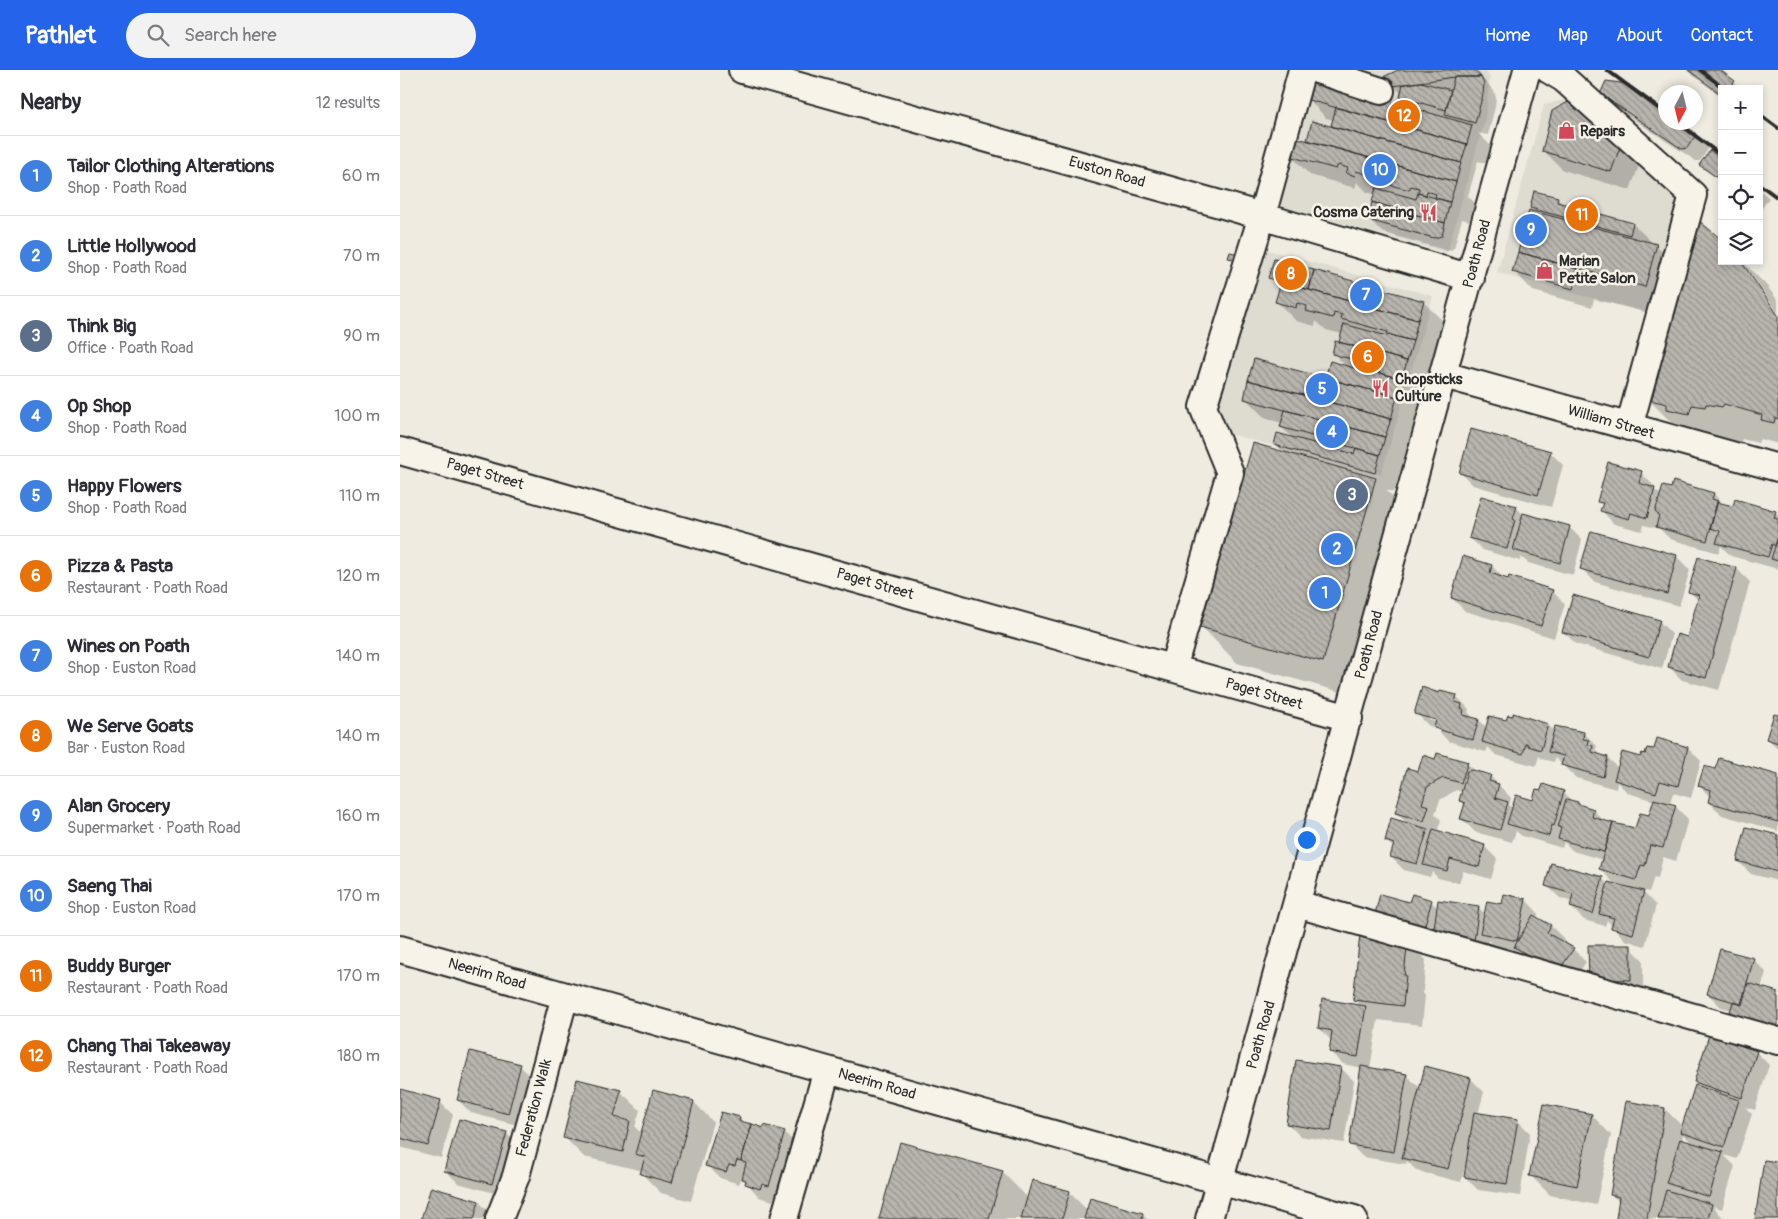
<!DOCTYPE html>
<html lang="en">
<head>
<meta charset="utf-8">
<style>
	body { margin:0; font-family:Pangolin,sans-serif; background:#f2f2f3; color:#2b2b33 }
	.controls { position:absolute; right:15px; top:15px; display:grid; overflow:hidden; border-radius:0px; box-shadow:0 2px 8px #0003 }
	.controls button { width:45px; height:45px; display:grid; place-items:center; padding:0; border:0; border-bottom:1px solid #e1e1e2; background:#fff; color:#2b2b33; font:25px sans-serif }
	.compass { position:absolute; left:1258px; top:15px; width:45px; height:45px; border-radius:50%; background:#fff; box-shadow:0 2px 8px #0003; rotate:187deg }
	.you { position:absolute; left:906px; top:769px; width:18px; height:18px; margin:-12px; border:4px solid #fff; border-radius:50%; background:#1a73e8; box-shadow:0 0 0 8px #1a73e833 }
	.badge { display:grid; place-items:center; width:32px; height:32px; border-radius:50%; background:#2563eb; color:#fff; font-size:16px; font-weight:700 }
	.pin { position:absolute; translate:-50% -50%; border:2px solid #fff; box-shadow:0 1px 5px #0006 }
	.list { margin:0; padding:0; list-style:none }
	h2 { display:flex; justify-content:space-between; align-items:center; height:65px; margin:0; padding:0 20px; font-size:21px }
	h2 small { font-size:16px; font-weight:400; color:#7c7c81 }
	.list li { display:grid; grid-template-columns:32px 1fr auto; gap:15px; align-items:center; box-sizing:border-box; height:80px; padding:0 20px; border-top:1px solid #e1e1e2 }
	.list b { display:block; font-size:19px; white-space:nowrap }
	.list p { margin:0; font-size:16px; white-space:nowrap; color:#7c7c81 }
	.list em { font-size:16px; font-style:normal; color:#7c7c81 }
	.icon { flex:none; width:28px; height:28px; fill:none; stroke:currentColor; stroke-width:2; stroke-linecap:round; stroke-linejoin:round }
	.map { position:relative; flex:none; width:1378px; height:1149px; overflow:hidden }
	header { display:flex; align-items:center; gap:30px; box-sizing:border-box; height:70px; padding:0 25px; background:#2563eb; color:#fff }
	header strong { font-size:24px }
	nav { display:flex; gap:28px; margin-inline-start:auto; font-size:18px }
	.search { width:350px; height:45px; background:#f2f2f3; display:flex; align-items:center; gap:12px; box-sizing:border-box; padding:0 18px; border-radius:28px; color:#7c7c81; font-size:19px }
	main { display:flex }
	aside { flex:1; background:#fff }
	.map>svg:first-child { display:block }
	.built { fill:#dedbd1 }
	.shadow { fill:#0003; fill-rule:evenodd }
	.building { fill:url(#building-back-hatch); stroke:#2b2b2b }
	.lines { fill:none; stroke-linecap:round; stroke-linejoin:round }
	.minor-casing { stroke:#2b2b2b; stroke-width:30 }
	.minor { stroke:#f7f3e8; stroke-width:26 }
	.rail { stroke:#2b2b2b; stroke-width:4 }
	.labels { text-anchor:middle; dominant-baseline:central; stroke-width:5; stroke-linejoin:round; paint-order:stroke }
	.poi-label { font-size:15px; font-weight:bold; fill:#2b2b2b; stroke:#f7f3e8; text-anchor:start }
	.street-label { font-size:15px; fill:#2b2b2b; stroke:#f7f3e8 }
</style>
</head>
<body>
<header>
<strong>Pathlet</strong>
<div class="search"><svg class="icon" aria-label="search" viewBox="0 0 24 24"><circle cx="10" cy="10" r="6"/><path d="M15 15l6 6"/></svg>Search here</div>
<nav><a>Home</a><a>Map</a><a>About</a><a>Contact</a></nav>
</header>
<main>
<aside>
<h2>Nearby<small>12 results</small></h2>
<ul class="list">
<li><span class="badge" style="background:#3f7fe0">1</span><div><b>Tailor Clothing Alterations</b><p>Shop · Poath Road</p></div><em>60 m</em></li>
<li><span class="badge" style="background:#3f7fe0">2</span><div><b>Little Hollywood</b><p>Shop · Poath Road</p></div><em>70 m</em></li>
<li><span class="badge" style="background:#5c6f8a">3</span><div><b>Think Big</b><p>Office · Poath Road</p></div><em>90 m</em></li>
<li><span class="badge" style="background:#3f7fe0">4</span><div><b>Op Shop</b><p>Shop · Poath Road</p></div><em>100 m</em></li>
<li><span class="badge" style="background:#3f7fe0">5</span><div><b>Happy Flowers</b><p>Shop · Poath Road</p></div><em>110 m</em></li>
<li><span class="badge" style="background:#e8710a">6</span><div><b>Pizza &amp; Pasta</b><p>Restaurant · Poath Road</p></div><em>120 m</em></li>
<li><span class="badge" style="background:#3f7fe0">7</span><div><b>Wines on Poath</b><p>Shop · Euston Road</p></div><em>140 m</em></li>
<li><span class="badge" style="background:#e8710a">8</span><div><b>We Serve Goats</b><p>Bar · Euston Road</p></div><em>140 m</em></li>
<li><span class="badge" style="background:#3f7fe0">9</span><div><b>Alan Grocery</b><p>Supermarket · Poath Road</p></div><em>160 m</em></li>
<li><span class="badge" style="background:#3f7fe0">10</span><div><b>Saeng Thai</b><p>Shop · Euston Road</p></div><em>170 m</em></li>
<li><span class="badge" style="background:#e8710a">11</span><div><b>Buddy Burger</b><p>Restaurant · Poath Road</p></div><em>170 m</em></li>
<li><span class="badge" style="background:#e8710a">12</span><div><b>Chang Thai Takeaway</b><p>Restaurant · Poath Road</p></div><em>180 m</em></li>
</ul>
</aside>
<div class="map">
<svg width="1378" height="1149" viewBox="0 0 1378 1149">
	<defs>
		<pattern id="building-back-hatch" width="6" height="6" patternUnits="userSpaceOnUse" patternTransform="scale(1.25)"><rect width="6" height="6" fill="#b8b5ae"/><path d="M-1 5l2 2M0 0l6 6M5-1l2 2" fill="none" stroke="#96938e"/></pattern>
	</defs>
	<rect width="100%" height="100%" fill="#efebe0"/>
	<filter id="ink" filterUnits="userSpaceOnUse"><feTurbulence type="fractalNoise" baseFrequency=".02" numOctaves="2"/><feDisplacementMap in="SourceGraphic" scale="10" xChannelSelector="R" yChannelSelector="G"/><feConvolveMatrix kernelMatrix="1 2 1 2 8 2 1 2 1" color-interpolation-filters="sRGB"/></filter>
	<g filter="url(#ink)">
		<path class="built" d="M905,0H1086L1090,8L1085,49L1047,183L868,133Z
			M1172,28L1283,127L1255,245L1097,203L1144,35Z
			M850,175L1033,226L981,405L800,356Z"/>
		<path class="shadow" d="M1001,0H1075L1094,21L1096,28L1095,37L1088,65L1078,63L1091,76L1086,93L1078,91L1068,126L1075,133L1069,151L1062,149L1054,178L1048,181L982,162L969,149L976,125L967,122L957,112L955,118L910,105L890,85L911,73L908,70L932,58L934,50L926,48L907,28L1015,40L1001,27L1002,24L985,7Z
			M1286,0H1318L1341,19H1322V27Z
			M1202,24L1294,64L1308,79L1300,91H1296L1215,37Z
			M1170,32L1241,90L1230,120L1163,100L1144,81Z
			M1322,90V113L1301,95Z
			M1359,119L1369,128L1360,141L1359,140Z
			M1157,128L1164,135L1233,154L1282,201L1322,191L1378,247V374L1360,369L1358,373L1342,369L1341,372L1328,370L1324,379L1283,364L1247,328L1268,248L1194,229L1192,237L1133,221L1114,201L1130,141L1137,143L1131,137Z
			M1342,191L1367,216L1378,231V243Z
			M870,208L1023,232L1043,251L994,422L986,420L1011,445L959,627L837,593L802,557L884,383L875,374L893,368L881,357L882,353L865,348L845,328L926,309L947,297L933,283L939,273L942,264L926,260L916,251L915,256L896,251L877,232L880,219Z
			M1150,382L1163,395L1151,437L1073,415L1060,402Z
			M1241,403L1254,416L1253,419L1261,425L1314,424L1324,435L1375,442L1378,445V499L1331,486L1321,476L1319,483L1270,469L1260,459L1244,455L1242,461L1214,454L1202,441L1203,436L1198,431Z
			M1116,437L1124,445L1169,457L1182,470L1173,505L1128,493L1121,487L1120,491L1083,480L1070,468Z
			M1277,487L1290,500L1279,536L1195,512L1182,499Z
			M1299,489L1337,499L1350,512L1319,620L1282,610L1269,597L1288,569L1299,531L1289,521Z
			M1092,496L1104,509L1152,521L1165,534L1154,568L1065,541L1052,528Z
			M1259,551L1272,564L1262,599L1176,574L1163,561Z
			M1040,624L1056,626L1069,639L1068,642L1074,649L1079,650L1087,658L1107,652L1148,655L1155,662L1184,663L1197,676L1196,679L1201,686L1208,688L1219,699L1241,689L1255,680L1288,678L1301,691L1291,728L1273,723L1269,735L1275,736L1288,749L1276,791L1263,787L1258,808L1254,807L1249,822L1241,820L1256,835L1245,876L1225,870L1207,850L1205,856L1184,850L1171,837L1172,832L1160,828L1147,816L1202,808L1208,815H1216L1200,799L1203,790L1173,781L1164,772L1162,778L1122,766L1116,761L1112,772L1075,762L1062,749L1066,736L1060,730L1062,722L1056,720L1040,730L1035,744L1041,750L1037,762L1084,776L1097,789L1091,809L1063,801L1059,813L1038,808L1032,802L1030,807L1004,800L991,787L994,778L986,771L1008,754L996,743L1019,702L1036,690L1067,693L1076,702L1090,706L1111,728L1109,735L1113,738L1163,722L1173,732L1178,733L1181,737L1193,740L1204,751L1236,760L1250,746L1255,731L1228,723L1217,712L1216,719L1176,708L1155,688L1154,692L1142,689L1139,686L1136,696L1096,685L1088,677L1086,682L1048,671L1036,658L1029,656L1016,643ZM1029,647L1042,651V653L1029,650Z
			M1378,647V679L1368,669Z
			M1316,701L1378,706V761L1322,745L1309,732L1310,727L1300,716Z
			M1378,767V811L1351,804L1338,791Z
			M1126,830L1138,843L1137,849L1151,856L1164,869L1162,872L1173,879L1186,892L1171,914L1128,889L1120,881L1094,876L1088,870L1086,883L1006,869L1026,890L1023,923L1025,926L1022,955L978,950L970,999L1006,1005L1021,1019L1071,1009L1084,1022L1078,1044L1117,1050L1130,1063L1120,1126L1078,1120L1065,1107L1067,1097L1065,1096L1061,1112L1017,1101L1007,1091L1006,1094L963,1087L950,1074L962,998L943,994L930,982L932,971L919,958L961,936L954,930L1010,833L1031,832L1038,838L1078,837L1085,844L1102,835Z
			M1190,876L1230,877L1243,890V922H1203Z
			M1353,889L1366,902L1361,918L1378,923L1332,940L1321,937L1308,924Z
			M1356,982L1369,995L1355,1040L1345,1037L1352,1044L1337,1089L1324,1085L1335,1096L1322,1139L1313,1136L1324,1149H1217L1220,1133L1212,1125L1227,1032L1265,1039L1283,1057L1302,1019L1295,1012ZM1283,1064L1293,1074L1282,1071Z
			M120,996L133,1009L121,1056L71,1043L58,1030Z
			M941,998L954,1011L944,1073L900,1066L887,1053Z
			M0,1020L40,1032L53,1045L41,1088L0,1077Z
			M220,1021L240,1040L235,1057L242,1064L254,1022L294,1032L313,1052L291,1131L261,1123L242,1104L243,1101L184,1087L164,1067Z
			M1145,1035L1192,1045L1211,1065L1196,1135L1150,1125L1130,1105Z
			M322,1043L340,1048L345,1054L384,1062L397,1075L382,1128L374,1127L373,1131L359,1127L342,1107L339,1114L320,1108L307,1095Z
			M106,1063L119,1076L105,1126L58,1113L45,1100Z
			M602,1102L628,1128L669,1122L687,1140L743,1145L747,1149H480Z
			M32,1119L79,1132L92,1145L91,1149H23Z"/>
		<path class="building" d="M998,0H1075L1081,7H1054L993,16L983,7Z
			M1288,0H1320L1335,11L1330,19H1322V25Z
			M1054,7H1081L1084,14L1083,24L1075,53L1045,45Z
			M911,9L1072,55L1067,74L905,29Z
			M1206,11L1228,14L1266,41V52H1281L1295,63L1296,65L1287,78L1282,79L1200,24Z
			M1021,12L1051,20L1046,40L1000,27L1003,14Z
			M1170,31L1223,69L1211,102L1142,81L1152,41Z
			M936,37L1067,74L1061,93L931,56Z
			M912,51L1061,93L1056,112L907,70Z
			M894,67L1056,112L1050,132L1035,128L1036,124L1027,121L1026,125L1018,123L1019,118L1011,116L1009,120L972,110L973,106L956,101L955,106L946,103L948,98L938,95L936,99L889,86Z
			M1310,80L1322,89V111L1299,95Z
			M976,118L1016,129L1018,123L1050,132L1045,153L972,132Z
			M1134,121L1158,127L1157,132L1233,153L1230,165L1130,138Z
			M972,132L1045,153L1042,166L1034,168L968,150Z
			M1129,140L1257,174L1245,217L1118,182Z
			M1297,149L1322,170V191H1341L1378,245V349L1375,348L1374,353L1361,350L1362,345L1324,334L1322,337L1306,334L1305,337L1292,335L1289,344L1267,339V334L1246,329Z
			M830,182L844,185L843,191L828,188Z
			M1118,182L1178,199L1173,219L1112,202Z
			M874,189L914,200L909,220L868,208Z
			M914,200L1024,231L1018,250L909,220Z
			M881,212L1018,250L1013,271L987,264L988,262L941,249L942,245L934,243L933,248L906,241L907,236L897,233L896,238L875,232Z
			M944,254L987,266V264L1013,271L1007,291L939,272Z
			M935,271L1007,291L1002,309L976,302V299L954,293L955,290L932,284Z
			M854,289L997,327L991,349L848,310Z
			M930,291L975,304L976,302L1002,309L997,327L925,308Z
			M848,310L991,349L985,367L844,329Z
			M885,340L985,367L980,385L880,357Z
			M1071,359L1151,381L1138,425L1059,403Z
			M877,363L954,384L956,378L980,385L975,403L874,375Z
			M853,373L976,408L923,592L800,557Z
			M1208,392L1242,401L1239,413L1255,418L1247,448L1231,443L1229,449L1200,441L1203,433L1197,432Z
			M1273,411L1314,423L1312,429L1318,431L1307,471L1256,457L1259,445L1255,442L1263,416L1271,418Z
			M1081,426L1117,436L1113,449L1115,450L1107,479L1069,468Z
			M1335,429L1376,441L1374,448L1378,449V467L1375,476L1372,474L1368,487L1316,473L1320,461L1310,458L1317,432L1333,436Z
			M1123,443L1170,456L1160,493L1113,480Z
			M1191,461L1277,485L1267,524L1180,499Z
			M1378,467V491L1371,489Z
			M1063,486L1092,495L1090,503L1108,509L1109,506L1153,520L1141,556L1051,528Z
			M1298,487L1337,498L1306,608L1268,597L1277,564L1287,567L1299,525L1288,522Z
			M1173,525L1260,550L1249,587L1162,562Z
			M1022,617L1039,623L1040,621L1057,625L1055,632L1062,634L1061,638L1064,640L1063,645L1079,649L1073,670L1034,658L1036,650L1014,644Z
			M1113,643L1148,654L1141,680L1128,676V674L1126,673L1123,684L1082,672L1089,646L1106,650L1108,645L1113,646Z
			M1374,644L1378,645V673L1366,669Z
			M1155,656L1184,662L1183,669L1189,670L1188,675L1193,676L1192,682L1208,687L1203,707L1161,695L1164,686L1148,682Z
			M1257,668L1288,677L1278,716L1260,711L1256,723L1214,710L1222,682L1240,687L1242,683L1245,684L1247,678L1254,679Z
			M1037,683L1068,692L1061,713L1043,708L1027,717L1022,734L1029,736L1024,751L995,743L1007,698L1018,701L1023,685L1035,689Z
			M1319,688L1378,705V752L1308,732L1311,720L1298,716L1304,696L1315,699Z
			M1072,700L1091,705L1089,711L1099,714L1095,728L1108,732L1100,760L1060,749L1065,733L1059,731L1067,701Z
			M1143,714L1164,721L1154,756L1152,755L1149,766L1107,754L1116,725L1133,730L1136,719L1141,720Z
			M1166,729L1178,732V734L1194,739L1192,747L1213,753L1204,782L1158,769L1161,758L1158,757Z
			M1254,729L1276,735L1263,778L1250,775L1245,796L1241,795L1236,810L1199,799L1213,753L1235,758L1240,743L1249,745Z
			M991,748L1028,759L1017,794L990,787L994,774L985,771Z
			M1346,757L1378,765V802L1337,791Z
			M1033,759L1085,775L1079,797L1050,789L1047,801L1023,795Z
			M1151,793L1203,807L1193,844L1170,837L1173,824L1145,816Z
			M1208,812L1244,821L1233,864L1211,858L1214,848L1199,844Z
			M980,824L1009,832L1012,824L1032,830L1022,865L973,852Z
			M1104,824L1126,829L1117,871L1080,863L1087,831L1102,834Z
			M1038,830L1079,836L1074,871L1033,865Z
			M1133,845L1151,855L1147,863L1174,878L1158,902L1114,877Z
			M960,864L1008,869L1004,905H1006L1003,936L953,930Z
			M1188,875H1231V910L1189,909Z
			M1320,879L1354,888L1341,934L1307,924Z
			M1348,913L1378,922V960L1329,945L1333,932L1342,935Z
			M922,929L966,936L958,987L929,982L932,961L918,958Z
			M1309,965L1357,981L1342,1028L1294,1012Z
			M70,981L121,994L108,1044L57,1030Z
			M896,990L941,997L931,1061L886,1054Z
			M961,996L1007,1004L994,1082L949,1075Z
			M1025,996L1071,1008L1048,1099L1002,1088Z
			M177,1009L221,1020L214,1047L230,1051L223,1082L163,1068Z
			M1295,1015L1339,1030L1324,1077L1280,1062Z
			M0,1019L41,1030L28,1076L0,1068Z
			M253,1020L294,1031L272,1113L240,1104L245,1087L235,1084Z
			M1226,1031L1265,1038L1247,1149H1216L1219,1127L1210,1125Z
			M1144,1034L1192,1044L1177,1116L1129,1106Z
			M321,1042L340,1047L339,1051L352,1054L341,1091L337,1090L335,1096L329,1095L326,1102L305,1096Z
			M1074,1042L1118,1049L1107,1114L1064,1107Z
			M59,1049L107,1062L92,1114L44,1101Z
			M352,1054L364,1058V1055L385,1061L369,1116L362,1114L360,1119L345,1114L346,1110L342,1109L346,1093L341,1091Z
			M1280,1069L1323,1082L1309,1127L1266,1113Z
			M500,1072L603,1101L589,1149H479Z
			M1364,1090L1378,1092V1149H1355Z
			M632,1110L670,1121L662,1149H621Z
			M31,1117L79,1131L74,1149H21Z
			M1266,1120L1312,1134L1308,1149H1258Z
			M690,1128L743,1143L742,1149H684Z"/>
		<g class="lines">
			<defs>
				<path id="minor" d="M342,0L827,136L1071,208
					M917,0L981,21
					M1149,0L1164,9L1293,125L1229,357
					M1044,305L1378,398
					M0,381L949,648
					M773,598L830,403L803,337L862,146L902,0
					M897,834L1378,971
					M0,879L954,1149
					M99,1149L116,1106L165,926
					M384,1149L427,1000
					M809,1149L1127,0"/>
			</defs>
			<use href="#minor" class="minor-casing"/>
			<use href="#minor" class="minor"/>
			<path class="rail" d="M1207,0L1266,44
				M1300,0L1325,19
				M1359,44L1378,58
				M1277,52L1322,86
				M1359,114L1378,128"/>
		</g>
	</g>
	<defs>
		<symbol id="shop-bare" viewBox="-9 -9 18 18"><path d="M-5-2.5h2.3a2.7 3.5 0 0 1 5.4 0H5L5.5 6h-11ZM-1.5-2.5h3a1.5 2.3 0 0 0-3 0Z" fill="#d1495b" stroke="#f7f3e8" stroke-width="2.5" paint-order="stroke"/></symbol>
		<symbol id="restaurant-bare" viewBox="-9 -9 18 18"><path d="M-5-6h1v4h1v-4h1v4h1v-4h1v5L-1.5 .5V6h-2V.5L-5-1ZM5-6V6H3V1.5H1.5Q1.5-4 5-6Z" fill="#d1495b" stroke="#f7f3e8" stroke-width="2.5" paint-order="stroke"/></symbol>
	</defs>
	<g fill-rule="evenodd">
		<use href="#shop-bare" x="1154" y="48" width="25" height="25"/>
		<use href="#restaurant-bare" x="1016" y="130" width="25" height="25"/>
		<use href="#shop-bare" x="1132" y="188" width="25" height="25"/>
		<use href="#restaurant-bare" x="968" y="306" width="25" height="25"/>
	</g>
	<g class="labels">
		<g class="poi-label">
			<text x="1180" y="61">Repairs</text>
			<text x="1014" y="142" text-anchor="end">Cosma Catering</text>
			<text x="1159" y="191">Marian<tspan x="1159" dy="17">Petite Salon</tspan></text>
			<text x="995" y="309">Chopsticks<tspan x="995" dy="17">Culture</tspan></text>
		</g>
		<g class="street-label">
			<text transform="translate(707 102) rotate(16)">Euston Road</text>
			<text transform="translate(1077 184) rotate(-75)">Poath Road</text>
			<text transform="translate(1211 352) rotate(16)">William Street</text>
			<text transform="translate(85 404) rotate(16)">Paget Street</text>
			<text transform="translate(475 514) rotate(16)">Paget Street</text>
			<text transform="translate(969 575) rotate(-75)">Poath Road</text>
			<text transform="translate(864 624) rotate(16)">Paget Street</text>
			<text transform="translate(87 904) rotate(16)">Neerim Road</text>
			<text transform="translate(861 965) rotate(-74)">Poath Road</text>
			<text transform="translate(477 1014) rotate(16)">Neerim Road</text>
			<text transform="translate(134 1038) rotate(-75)">Federation Walk</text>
		</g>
	</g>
</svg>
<div class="controls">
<button>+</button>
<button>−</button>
<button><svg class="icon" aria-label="locate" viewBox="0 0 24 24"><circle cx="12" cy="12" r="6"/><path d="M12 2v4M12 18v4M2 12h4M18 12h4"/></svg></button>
<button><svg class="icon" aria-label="layers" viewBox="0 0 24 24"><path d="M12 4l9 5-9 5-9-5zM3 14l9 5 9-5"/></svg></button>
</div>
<svg class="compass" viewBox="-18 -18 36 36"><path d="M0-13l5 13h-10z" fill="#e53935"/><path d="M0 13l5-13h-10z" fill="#7c7c81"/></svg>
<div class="you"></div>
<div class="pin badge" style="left:925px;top:523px;background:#3f7fe0">1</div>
<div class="pin badge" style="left:937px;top:479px;background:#3f7fe0">2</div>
<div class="pin badge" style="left:952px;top:425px;background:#5c6f8a">3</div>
<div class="pin badge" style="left:932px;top:362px;background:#3f7fe0">4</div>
<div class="pin badge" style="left:922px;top:319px;background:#3f7fe0">5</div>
<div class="pin badge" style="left:968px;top:287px;background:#e8710a">6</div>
<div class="pin badge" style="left:966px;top:225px;background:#3f7fe0">7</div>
<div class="pin badge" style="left:891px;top:204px;background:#e8710a">8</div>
<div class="pin badge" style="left:1131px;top:160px;background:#3f7fe0">9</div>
<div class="pin badge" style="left:980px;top:100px;background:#3f7fe0">10</div>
<div class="pin badge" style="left:1182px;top:145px;background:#e8710a">11</div>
<div class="pin badge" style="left:1004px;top:46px;background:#e8710a">12</div>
</div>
</main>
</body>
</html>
